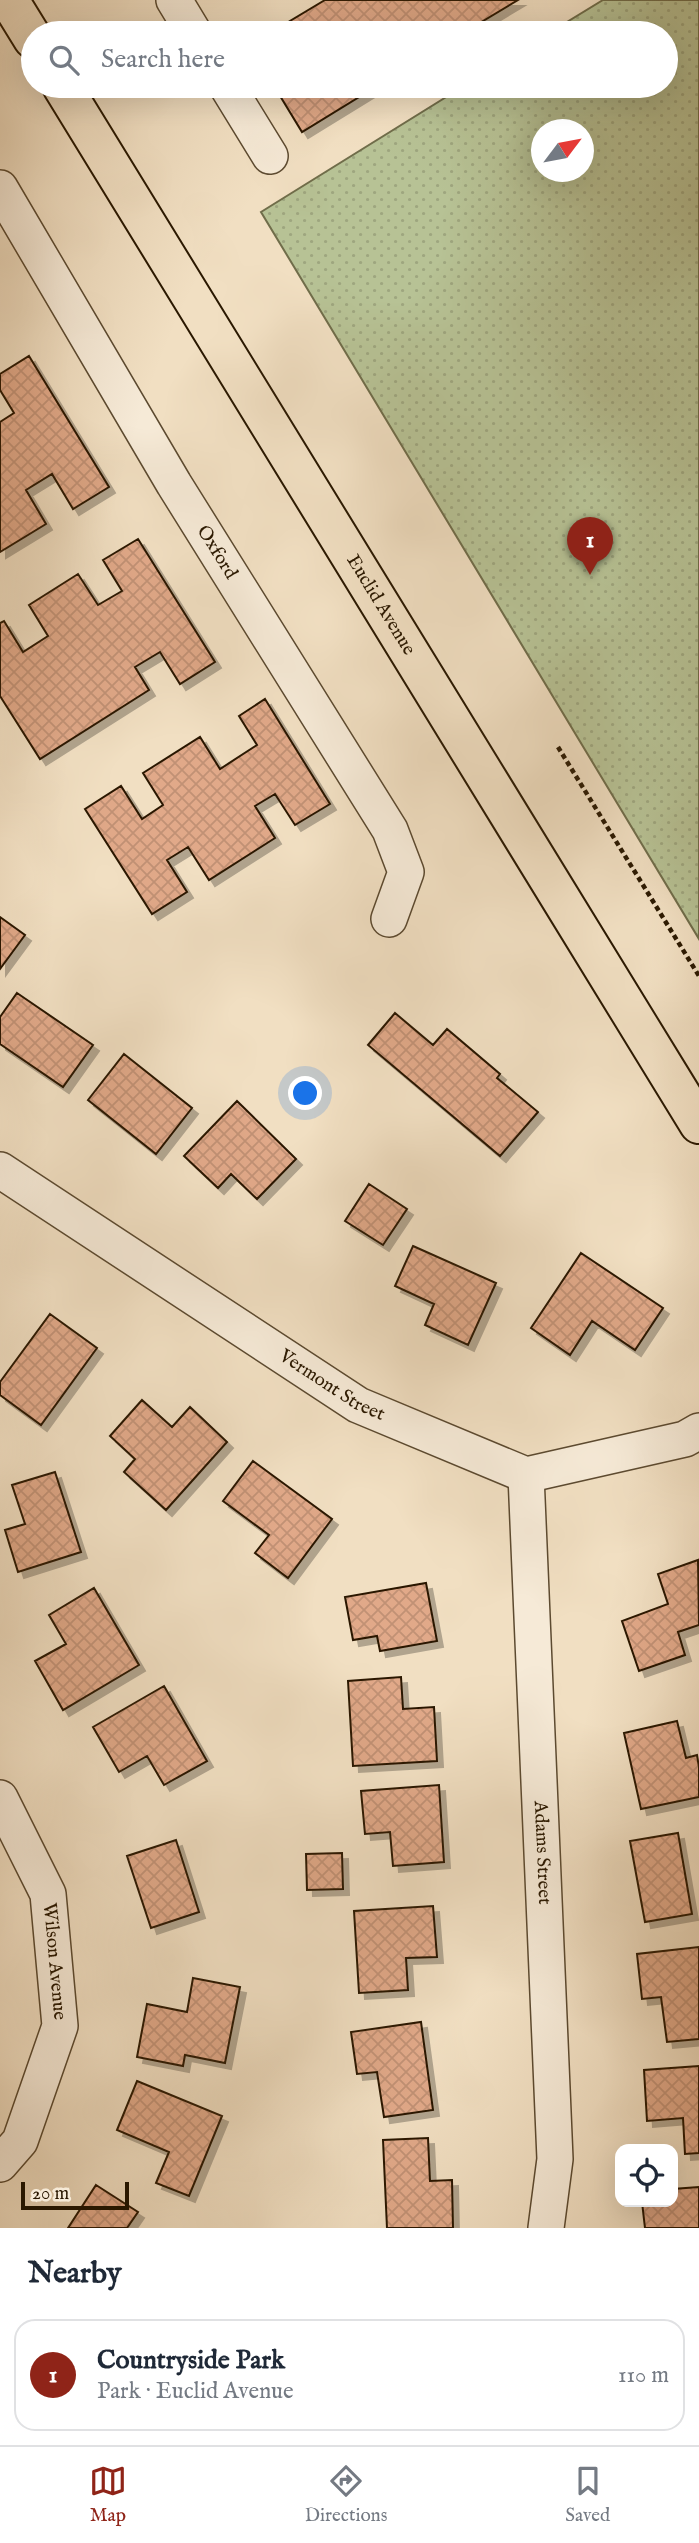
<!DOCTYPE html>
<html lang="en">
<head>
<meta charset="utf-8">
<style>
	body { margin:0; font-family:"IM FELL English",serif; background:#f2f2f3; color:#1f2937 }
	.controls { position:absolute; right:21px; bottom:21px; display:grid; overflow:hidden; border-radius:14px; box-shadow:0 7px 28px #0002 }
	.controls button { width:63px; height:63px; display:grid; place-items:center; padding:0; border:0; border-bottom:2px solid #e0e1e3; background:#fff; color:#1f2937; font:35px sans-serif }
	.compass { position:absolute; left:531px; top:119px; width:63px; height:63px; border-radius:50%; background:#fff; box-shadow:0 7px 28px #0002; rotate:58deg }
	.scale { position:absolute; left:21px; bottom:18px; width:108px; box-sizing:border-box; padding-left:7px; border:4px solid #2a1800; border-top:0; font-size:19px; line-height:24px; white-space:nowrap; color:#2a1800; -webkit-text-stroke:5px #f6ead7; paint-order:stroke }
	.you { position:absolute; left:306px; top:1094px; width:24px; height:24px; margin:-18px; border:5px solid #fff; border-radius:50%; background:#1a73e8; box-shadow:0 0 0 10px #1a73e833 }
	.badge { display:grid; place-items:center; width:46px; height:46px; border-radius:50%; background:#8f2418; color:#fff; font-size:23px; font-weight:700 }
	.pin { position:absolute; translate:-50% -58px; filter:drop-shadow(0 2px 4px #0008) }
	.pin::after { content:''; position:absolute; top:37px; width:24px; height:21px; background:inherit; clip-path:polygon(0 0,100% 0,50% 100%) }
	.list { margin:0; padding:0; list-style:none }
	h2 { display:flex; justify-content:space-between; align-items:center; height:91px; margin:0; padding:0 28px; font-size:30px }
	h2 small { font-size:23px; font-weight:400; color:#747a83 }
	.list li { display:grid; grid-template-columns:46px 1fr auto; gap:21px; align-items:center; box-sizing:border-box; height:112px; margin:0 14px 14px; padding:0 14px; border:2px solid #e0e1e3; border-radius:21px }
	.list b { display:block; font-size:26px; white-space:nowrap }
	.list p { margin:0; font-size:23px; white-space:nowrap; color:#747a83 }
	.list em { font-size:23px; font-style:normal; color:#747a83 }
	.icon { flex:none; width:38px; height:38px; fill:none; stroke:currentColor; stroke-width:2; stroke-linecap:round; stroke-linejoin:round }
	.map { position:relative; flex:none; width:699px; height:2228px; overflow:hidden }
	.search { position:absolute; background:#fff; box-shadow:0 7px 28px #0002; left:21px; right:21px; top:21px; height:77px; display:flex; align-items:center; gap:18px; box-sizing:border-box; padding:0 24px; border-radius:38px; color:#747a83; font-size:26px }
	.sheet { height:217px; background:#fff }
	nav { display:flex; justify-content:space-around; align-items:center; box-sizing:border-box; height:98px; border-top:2px solid #e0e1e3; background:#fff; font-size:19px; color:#747a83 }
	nav a { display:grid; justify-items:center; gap:4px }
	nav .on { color:#8f2418 }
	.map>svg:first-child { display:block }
	.park { fill:url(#park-dots); stroke:#706d4a; stroke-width:2; fill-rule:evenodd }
	.building { fill:url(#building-cross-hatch); stroke:#2a1800; stroke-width:2; filter:url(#shadow) }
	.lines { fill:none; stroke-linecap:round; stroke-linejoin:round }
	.minor-casing { stroke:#5c4a30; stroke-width:38 }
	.major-casing { stroke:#2a1800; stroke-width:42 }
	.path { stroke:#2a1800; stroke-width:4.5; stroke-dasharray:5 3.5; stroke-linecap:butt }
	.minor { stroke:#f6ead7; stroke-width:35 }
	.major { stroke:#f1dfc2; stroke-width:38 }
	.labels { text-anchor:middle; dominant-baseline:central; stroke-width:6; stroke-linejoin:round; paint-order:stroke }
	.street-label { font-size:19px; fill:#2a1800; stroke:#f6ead7 }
</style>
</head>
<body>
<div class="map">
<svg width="699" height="2228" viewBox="0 0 699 2228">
	<defs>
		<pattern id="park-dots" width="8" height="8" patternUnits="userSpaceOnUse" patternTransform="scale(1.75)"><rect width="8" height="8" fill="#b7c295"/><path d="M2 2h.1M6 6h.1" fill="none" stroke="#9ea67f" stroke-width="1.8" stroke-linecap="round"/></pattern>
		<pattern id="building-cross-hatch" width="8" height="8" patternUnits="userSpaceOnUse" patternTransform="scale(1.75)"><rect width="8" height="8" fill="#e1a989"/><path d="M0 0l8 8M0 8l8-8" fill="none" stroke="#c19174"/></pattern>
		<filter id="shadow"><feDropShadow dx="6" dy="6" stdDeviation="0" flood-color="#0004"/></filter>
	</defs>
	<rect width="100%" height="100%" fill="#f1dfc2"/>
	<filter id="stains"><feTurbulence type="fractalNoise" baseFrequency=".00286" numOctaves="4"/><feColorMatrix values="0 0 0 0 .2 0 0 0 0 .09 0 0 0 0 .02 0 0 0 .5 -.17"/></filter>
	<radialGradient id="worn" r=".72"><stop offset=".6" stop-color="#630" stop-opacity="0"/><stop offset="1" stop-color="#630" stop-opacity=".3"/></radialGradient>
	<path class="park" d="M603,0H699V939L261,212L464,86H666V33H549ZM542,130H584V172H542Z"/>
	<path class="building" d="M325,0H518L463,33H270Z
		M274,86H377L302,132Z
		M29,356L109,487L73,509L52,474L26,490L46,524L0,552V422L14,413L0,390V374Z
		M138,539L215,662L180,684L160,652L135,667L149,690L40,759L0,696V623L4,621L23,652L48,636L29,605L78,574L98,605L122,591L103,560Z
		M265,699L330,804L295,825L275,794L255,806L275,838L209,880L188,847L167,860L187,892L152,914L85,809L121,786L142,819L163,805L143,773L200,737L220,769L257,745L239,716Z
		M0,917L25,935L0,969Z
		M17,993L93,1045L63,1087L0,1044V1017Z
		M395,1013L433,1045L447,1029L500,1074L497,1078L538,1112L500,1156L368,1045Z
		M124,1054L192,1108L156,1154L88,1100Z
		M237,1101L296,1159L257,1199L231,1174L218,1188L184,1156Z
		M369,1184L407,1209L383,1245L345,1221Z
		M413,1246L496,1283L468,1345L425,1325L434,1304L395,1286Z
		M581,1253L663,1308L635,1350L592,1321L570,1355L531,1328Z
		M50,1314L97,1348L41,1425L0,1395V1382Z
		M142,1400L172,1427L190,1407L227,1442L166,1510L124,1472L135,1459L110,1436Z
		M253,1461L332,1519L288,1578L255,1553L269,1535L223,1501Z
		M55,1472L81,1552L18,1572L5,1530L25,1524L12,1485Z
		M698,1560L699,1625L678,1632L685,1655L639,1671L622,1621L668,1604L658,1574Z
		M426,1583L437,1641L380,1651L377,1636L353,1640L345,1597Z
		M94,1588L139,1665L63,1710L35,1661L66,1644L49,1615Z
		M401,1677L403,1709L434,1707L437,1761L353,1766L348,1681Z
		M164,1686L207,1761L164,1785L147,1756L119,1772L93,1727Z
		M677,1721L686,1758L697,1755L699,1767V1797L641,1809L624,1733Z
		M439,1785L444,1862L393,1866L390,1832L365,1834L361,1791Z
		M678,1833L692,1914L645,1922L630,1841Z
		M176,1840L199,1912L151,1928L127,1856Z
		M342,1853L343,1889L307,1890L306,1854Z
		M433,1906L437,1957L406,1958L408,1990L359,1993L354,1911Z
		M699,1947V2039L667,2042L661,1997L642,1999L637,1954Z
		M193,1978L240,1987L225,2063L185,2055L183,2066L137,2057L147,2004L187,2012Z
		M421,2022L433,2110L384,2117L377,2072L357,2074L351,2032Z
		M699,2066V2153L685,2154L683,2118L647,2121L644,2070Z
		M137,2081L222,2116L189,2196L156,2183L169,2152L117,2130Z
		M428,2138L430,2181L452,2180L453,2228H387L383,2140Z
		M96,2185L138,2212L127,2228H68Z
		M699,2187V2228H645L642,2202H673V2189Z"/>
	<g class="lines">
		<defs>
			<g id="minor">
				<path d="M174,0L194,33"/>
				<path d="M227,86L270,156"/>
				<path id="s1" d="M0,188L174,484L390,830L406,872L389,919"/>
				<path id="s2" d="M0,1170L358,1405L526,1475L685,1439L699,1431"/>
				<path id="s3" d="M526,1475L555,2159L546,2228"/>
				<path id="s4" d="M0,1798L48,1894L60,2026L20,2141L0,2164"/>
			</g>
			<g id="major">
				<path d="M9,0L33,39"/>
				<path id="s5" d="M62,86L699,1124"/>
			</g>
		</defs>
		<use href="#minor" class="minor-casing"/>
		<use href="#major" class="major-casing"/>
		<path class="path" d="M558,747L699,976"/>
		<use href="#minor" class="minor"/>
		<use href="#major" class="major"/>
	</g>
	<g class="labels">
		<g class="street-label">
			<text stroke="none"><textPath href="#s1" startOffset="424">Oxford</textPath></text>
			<text stroke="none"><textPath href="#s5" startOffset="609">Euclid Avenue</textPath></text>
			<text stroke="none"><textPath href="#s2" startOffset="396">Vermont Street</textPath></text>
			<text stroke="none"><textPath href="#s3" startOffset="378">Adams Street</textPath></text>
			<text stroke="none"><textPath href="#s4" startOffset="175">Wilson Avenue</textPath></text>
		</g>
	</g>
	<rect width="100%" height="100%" filter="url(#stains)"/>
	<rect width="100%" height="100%" fill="url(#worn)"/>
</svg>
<div class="controls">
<button><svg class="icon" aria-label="locate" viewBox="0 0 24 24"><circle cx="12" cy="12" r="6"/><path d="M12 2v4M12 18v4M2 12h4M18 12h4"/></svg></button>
</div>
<svg class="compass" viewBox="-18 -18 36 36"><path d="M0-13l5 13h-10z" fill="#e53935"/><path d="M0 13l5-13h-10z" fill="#747a83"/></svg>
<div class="scale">20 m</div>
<div class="you"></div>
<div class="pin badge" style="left:590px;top:575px">1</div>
<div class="search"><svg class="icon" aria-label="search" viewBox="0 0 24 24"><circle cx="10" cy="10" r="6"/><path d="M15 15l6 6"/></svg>Search here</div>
</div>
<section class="sheet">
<h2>Nearby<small></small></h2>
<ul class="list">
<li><span class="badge">1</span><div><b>Countryside Park</b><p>Park · Euclid Avenue</p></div><em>110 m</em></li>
</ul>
</section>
<nav>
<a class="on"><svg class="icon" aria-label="map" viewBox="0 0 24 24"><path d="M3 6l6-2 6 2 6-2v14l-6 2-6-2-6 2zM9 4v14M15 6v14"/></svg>Map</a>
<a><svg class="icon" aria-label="directions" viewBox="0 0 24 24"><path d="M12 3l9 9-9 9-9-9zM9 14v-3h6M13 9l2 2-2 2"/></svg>Directions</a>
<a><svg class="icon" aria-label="saved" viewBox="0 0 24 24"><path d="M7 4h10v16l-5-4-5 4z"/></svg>Saved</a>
</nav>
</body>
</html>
